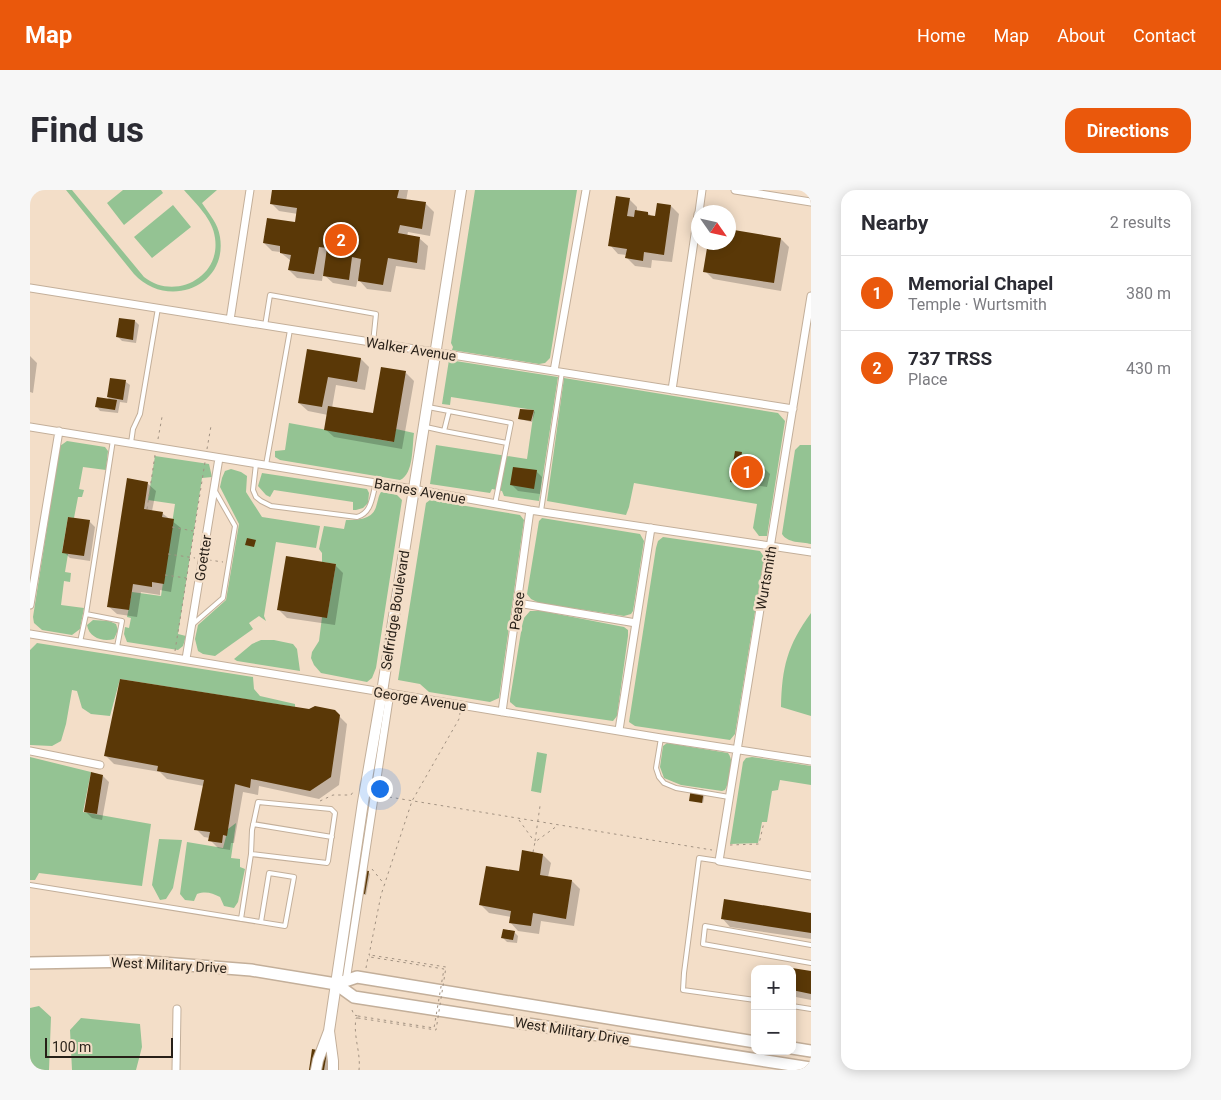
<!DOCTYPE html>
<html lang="en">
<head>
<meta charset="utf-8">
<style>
	body { margin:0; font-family:Roboto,sans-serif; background:#f7f7f7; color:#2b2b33 }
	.controls { position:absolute; right:15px; bottom:15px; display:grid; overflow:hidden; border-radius:10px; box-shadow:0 2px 12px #0003 }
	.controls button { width:45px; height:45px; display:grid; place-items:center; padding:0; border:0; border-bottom:1px solid #e1e1e2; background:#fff; color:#2b2b33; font:25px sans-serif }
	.compass { position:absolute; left:661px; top:15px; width:45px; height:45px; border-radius:50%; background:#fff; box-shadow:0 2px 12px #0003; rotate:124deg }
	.scale { position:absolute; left:15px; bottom:12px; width:128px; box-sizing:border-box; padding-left:5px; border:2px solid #271f17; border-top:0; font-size:14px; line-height:18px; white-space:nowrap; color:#271f17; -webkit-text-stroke:4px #f3dec8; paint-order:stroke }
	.you { position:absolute; left:349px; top:598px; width:18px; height:18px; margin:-12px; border:4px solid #fff; border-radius:50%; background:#1a73e8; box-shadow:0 0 0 8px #1a73e833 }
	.badge { display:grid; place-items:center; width:32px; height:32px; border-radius:50%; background:#ea580c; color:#fff; font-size:16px; font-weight:700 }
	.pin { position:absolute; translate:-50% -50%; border:2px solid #fff; box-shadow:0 1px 5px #0006 }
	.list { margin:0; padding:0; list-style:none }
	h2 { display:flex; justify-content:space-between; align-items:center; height:65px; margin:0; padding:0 20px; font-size:21px }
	h2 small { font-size:16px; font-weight:400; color:#7c7c81 }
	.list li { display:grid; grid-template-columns:32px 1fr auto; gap:15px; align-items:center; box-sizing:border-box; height:75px; padding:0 20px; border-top:1px solid #e1e1e2 }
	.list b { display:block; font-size:19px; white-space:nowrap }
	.list p { margin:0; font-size:16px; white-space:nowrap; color:#7c7c81 }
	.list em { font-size:16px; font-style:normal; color:#7c7c81 }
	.map { position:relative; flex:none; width:781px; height:880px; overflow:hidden; border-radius:15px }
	header { display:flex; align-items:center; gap:30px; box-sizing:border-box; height:70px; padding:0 25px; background:#ea580c; color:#fff }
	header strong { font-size:24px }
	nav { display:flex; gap:28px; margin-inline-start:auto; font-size:18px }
	.intro { display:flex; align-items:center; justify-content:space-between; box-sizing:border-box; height:120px; padding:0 30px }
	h1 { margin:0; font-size:35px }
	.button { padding:12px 22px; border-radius:15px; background:#ea580c; color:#fff; font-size:18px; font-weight:700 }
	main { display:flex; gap:30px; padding:0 30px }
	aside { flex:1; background:#fff; border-radius:15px; box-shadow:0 2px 12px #0003 }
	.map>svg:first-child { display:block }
	.green { fill:#94c393 }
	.shadow { fill:#0003 }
	.building { fill:#5a3807 }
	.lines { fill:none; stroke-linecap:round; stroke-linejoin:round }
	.lane-casing { stroke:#c3af9a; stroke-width:6 }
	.street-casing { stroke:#c3af9a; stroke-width:9 }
	.secondary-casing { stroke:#c3af9a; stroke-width:12 }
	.primary-casing { stroke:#c3af9a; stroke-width:14 }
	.path { stroke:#a29282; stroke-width:1; stroke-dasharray:2.5 4; stroke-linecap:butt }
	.lane { stroke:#fff; stroke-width:4 }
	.street { stroke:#fff; stroke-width:7 }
	.secondary { stroke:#fff; stroke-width:10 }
	.primary { stroke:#fff; stroke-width:11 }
	.path-bridge { stroke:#a29282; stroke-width:1; stroke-dasharray:2.5 4; stroke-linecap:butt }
	.labels { text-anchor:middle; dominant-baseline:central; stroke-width:5; stroke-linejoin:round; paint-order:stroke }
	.street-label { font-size:14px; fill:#271f17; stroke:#f3dec8 }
</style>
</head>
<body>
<header>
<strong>Map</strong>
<nav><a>Home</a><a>Map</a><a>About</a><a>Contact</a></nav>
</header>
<div class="intro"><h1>Find us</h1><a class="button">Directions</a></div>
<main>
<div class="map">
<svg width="781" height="880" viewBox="0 0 781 880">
	<rect width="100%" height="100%" fill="#f3dec8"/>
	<path class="green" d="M36,0H42L114,87C144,111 191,88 185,48C183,29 166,14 154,0H187L172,13C179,24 188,33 190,47C198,97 137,120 104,84Z
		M93,0H131L133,3L94,35L77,13Z
		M445,0H547L520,168L515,173L509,174L422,160L423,157L421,153Z
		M143,15L161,37L122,68L104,47Z
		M419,170L528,187L509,311L474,306L472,301L462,299L460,303L400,294L406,255L497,269L504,220L421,207L420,215L412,214Z
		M534,188L748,223L755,231L737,346H729L723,338L727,314L604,293L599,317L596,325L517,311Z
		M259,233L363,252L366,239L384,243C382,256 384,284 370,290L250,270L245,267V261L255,260Z
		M37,251L75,257L78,261L76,280L53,277L49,299L54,300L52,307H48L44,328L38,327L32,362L38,364L35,382L41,383L40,392L34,391L31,415L54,418L50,439L42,445L12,440L4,433L3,427L29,261L30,256Z
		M770,255H781V354C772,352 757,353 752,344L765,260Z
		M125,266L179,274L182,287L172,288L148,444L156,446L153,456L148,460L97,452L94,444L95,437L99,438L101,428L97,427L102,402L131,406L145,314L118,310Z
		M201,279L211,282L217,286L216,302L232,327L290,336L286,358L246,352L234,426L236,431L229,426L219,433L223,439L185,466L173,464L168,461L165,449L168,435L196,410L209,334L190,297L192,288L195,281Z
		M232,283L337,299L339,303L338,313L333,318L326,320H323V312L244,300L240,307L236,305L228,296Z
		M351,302L367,305L372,310L346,478L342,488L337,492L291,483L284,475L281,468L282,462L289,451L292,427H297L306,374L292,372V363L289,359L294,336L314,339L316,330C327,330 342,330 346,317C348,311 348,307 351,302Z
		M400,310L490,325L494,330L469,508L460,512L399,502L390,494L368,490L396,313Z
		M512,328L610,344L614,351L603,421L601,424L594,426L509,413L501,409L497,404L509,331Z
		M633,347L730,361L734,367L705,544L700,550L605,536L599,532L626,358L628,351Z
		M500,421H512L594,437L598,440V446L587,526L583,531L486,517L480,512V509L492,436L494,428Z
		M781,423V526L751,517C752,477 757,456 781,423Z
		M63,430L79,431L86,434L88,440L84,449C73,452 59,448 57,435Z
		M231,450H244L263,454L267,459L270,481L207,471L204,469L222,454Z
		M7,453L223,487L224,499L230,506L265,514V517L90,489L80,526L61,524L52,518L47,501L42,500L36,534L31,551L22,556L0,555V460Z
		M637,553L698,563C705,572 700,590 695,600L692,601L651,595L634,588L630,577L633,556Z
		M507,562L517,564L511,603L501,601Z
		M0,567L61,582L53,622L121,634L112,696L9,683L5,690H0Z
		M722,567L781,576V595L750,590L748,600L742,601L737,632H732L728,653L700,654L713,572L716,568Z
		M206,633L201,668L210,669V677L215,679L208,712L204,718L194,716L190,707C182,703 176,701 167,704L164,711L155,710L150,704L157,652L193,658L198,639Z
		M129,649L152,650L143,698L136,709L130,710L122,695Z
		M9,816L21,827L19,880H0V818Z
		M51,828L110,834L112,857L106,880H42L40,840Z"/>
	<path class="shadow" d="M243,0H378L376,11L396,14L404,22L400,46L378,42L377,46L389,48L398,56L395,80L366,76L361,102L337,99L328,89L326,97L303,93L293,84L292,91L267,88L259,80L261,71L250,62L242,61L234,53L266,33L268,24L249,21L241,13Z
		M599,9L607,17V21L618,23L622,27L626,28L641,16L649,24L642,72L622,70L621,78L605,76L597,68V65L588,64L580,55Z
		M751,49L759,57L751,101L683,89L675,81L698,52Z
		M105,131L109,135L106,153L92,151L88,147Z
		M279,161L331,169L339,177L335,200L306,195L302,218L344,225L376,183L384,191L372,259L304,247L295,239L298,225L278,221L269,213Z
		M0,166L7,173L3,203L0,202Z
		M82,189L96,192L100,195L97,213L90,212L88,223L70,221L67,217L78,210Z
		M504,221L505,222L502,232L489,229Z
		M711,263L717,269L716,275L734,278L740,284L737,297L713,293L712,298L707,297L701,291Z
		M506,281L512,287L510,304L488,301L482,295Z
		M117,293L126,301L122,321L132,323L151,338L141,402L130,400V405L111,402L107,427L87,424L78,416Z
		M59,331L65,337L60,371L40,368L34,362Z
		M305,375L313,383L305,435L257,428L248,419Z
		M280,521H304L317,534L309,595L289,609L229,596L228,605L213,602L204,653H201L200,660L188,658L180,650V648L174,647L166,639L174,596L137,589L130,582L84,574L76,566Z
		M73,586L79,592L72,630L62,628L56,622Z
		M675,603L673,613L661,610Z
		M513,665L521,673L518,687L542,691L550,699L544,736L511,731L509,744L488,741L480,732L481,727L459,723L451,715Z
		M338,682L340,684L336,705L324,703Z
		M781,724V749L700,737L692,728Z
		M484,742L488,746L487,753L477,752L473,748Z
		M762,779L781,782V810L766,807L762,803Z
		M297,863L303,869L301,880H281Z"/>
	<path class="building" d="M242,0H369L367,8L396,12L392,39L370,35L368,43L390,47L387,73L358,68L353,95L328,91L331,69L322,67L319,90L293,86L297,58L289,57L284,84L258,80L261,65L250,63V56L233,53L237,28L265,32L267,18L240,14Z
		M586,6L600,8L597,26L604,27L605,20L618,22V25L625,26L627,13L641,15L634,65L614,62L613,71L595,68L597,59L578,56Z
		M698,39L751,48L744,93L673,82L678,52H698Z
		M89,128L105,130L103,150L86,147Z
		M277,159L331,168L327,192L298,187L292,217L268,213Z
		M351,177L376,181L364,252L294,240L298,216L343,223Z
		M80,188L96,190L93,210L77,207Z
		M67,207L87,210L85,220L65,217Z
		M490,219L504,220L501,231L488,229Z
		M705,261L712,262L710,273L734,277L732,291L708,287L707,293L700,292Z
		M483,277L507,280L504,299L480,295Z
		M97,288L118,292L114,319L133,322L132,327L144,329L134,394L122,392V397L103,394L99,420L77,417Z
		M38,327L60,330L54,366L32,363Z
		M217,348L226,350L224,357L215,355Z
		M256,366L306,374L297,428L247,420Z
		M90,489L279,519L285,516L305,520L310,525L301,587L280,601L221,589L220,598L205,594L197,646L193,645L192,653L178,651L180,642L164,640L174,590L127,581L128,576L74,566Z
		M61,582L73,585L67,624L54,622Z
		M661,598L674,600L672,613L659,611Z
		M492,660L513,664L510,685L542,690L536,729L503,723L501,736L479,733L481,721L449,715L456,676L489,681Z
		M324,679L339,681L335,704L321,702Z
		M694,709L781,723V743L691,729Z
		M473,739L485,741L483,750L471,748Z
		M762,778L781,781V804L762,800Z
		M282,859L297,862L294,880H279Z"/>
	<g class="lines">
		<defs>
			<path id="lane" d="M235,136L240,105L346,124L343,153
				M419,221L481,233L465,314
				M396,237L414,241L419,221L398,217
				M414,241L477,253
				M101,253L103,239L110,224L128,118
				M226,274L223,300L226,307L231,311L241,316L327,327C342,323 342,306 346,293
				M236,275L260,140
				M511,321L532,182
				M56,424L83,250
				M163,434L193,408L205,336L185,301
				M50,452L56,424L92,431L87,457
				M631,548L626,578L629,587L634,593L646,598L699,607
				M223,634L302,647
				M689,671L669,668L654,783L653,800L725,810
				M0,695L255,736L264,687L239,683L231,732
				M211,729L221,664L297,673L298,671L305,623L301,619L228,612L222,640L221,664
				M781,755L675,736L673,754L781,773
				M762,816L781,819"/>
			<path id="street" d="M705,0L781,12
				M669,22L672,0
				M0,98L763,219
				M781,106C751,294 719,482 689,671L781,686
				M200,130L220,0
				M524,181L556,0
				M642,200L668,24
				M0,237L383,299L500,320L781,362
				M488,413L606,433
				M0,415L29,241
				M0,444L631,548L781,571
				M156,469L189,268
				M472,522L500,320
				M589,540L621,338
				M0,561L70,575
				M316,791L360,503
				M146,880L147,819"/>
			<path id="secondary" d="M299,841L303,871V880
				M286,880L288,870L299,841L333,612L352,502L431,0"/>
			<path id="primary" d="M0,773L107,771L221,780L306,794L324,807L781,878
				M306,794L327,787L725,852
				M762,858L781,861"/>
		</defs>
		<use href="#lane" class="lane-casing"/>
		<use href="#street" class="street-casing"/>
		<use href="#secondary" class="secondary-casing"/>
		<use href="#primary" class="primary-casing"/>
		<path class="path" d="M128,249L132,227
			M177,259L181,236
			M117,319L125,265
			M142,337L163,341
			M138,364L165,368
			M179,370L193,372
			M135,385L156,388
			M145,461L175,272
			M353,606L682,660
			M290,611L303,605H321L323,602
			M489,630L504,651
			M505,651L510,616
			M700,655L729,654L734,632
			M503,662L505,652L527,636
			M342,679L355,695
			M340,765H339L351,705L382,611L429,529L430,523
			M336,778L338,767H340
			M322,820L324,825L328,826
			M328,828H326C323,847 331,862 329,880"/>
		<use href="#lane" class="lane"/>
		<use href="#street" class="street"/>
		<use href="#secondary" class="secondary"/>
		<use href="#primary" class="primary"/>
		<path class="path-bridge" d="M328,826L404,838L414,779L340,767
			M328,828L406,840L416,777L340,765"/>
	</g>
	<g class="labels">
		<g class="street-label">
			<text transform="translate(381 159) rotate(9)">Walker Avenue</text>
			<text transform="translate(390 301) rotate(10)">Barnes Avenue</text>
			<text transform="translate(173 368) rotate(-81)">Goetter</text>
			<text transform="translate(736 388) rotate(-80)">Wurtsmith</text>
			<text transform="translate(365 420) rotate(-81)">Selfridge Boulevard</text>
			<text transform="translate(487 421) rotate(-82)">Pease</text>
			<text transform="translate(390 509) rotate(9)">George Avenue</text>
			<text transform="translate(139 775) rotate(3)">West Military Drive</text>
			<text transform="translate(542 841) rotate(9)">West Military Drive</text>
		</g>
	</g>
</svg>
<div class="controls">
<button>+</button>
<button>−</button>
</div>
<svg class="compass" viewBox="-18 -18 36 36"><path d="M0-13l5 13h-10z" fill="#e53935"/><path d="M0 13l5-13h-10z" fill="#7c7c81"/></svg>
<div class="scale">100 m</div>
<div class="you"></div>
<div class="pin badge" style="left:717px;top:282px">1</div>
<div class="pin badge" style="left:311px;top:50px">2</div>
</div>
<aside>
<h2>Nearby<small>2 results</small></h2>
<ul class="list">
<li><span class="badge">1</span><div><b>Memorial Chapel</b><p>Temple · Wurtsmith</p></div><em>380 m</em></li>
<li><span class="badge">2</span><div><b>737 TRSS</b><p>Place</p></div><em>430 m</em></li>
</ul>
</aside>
</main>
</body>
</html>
